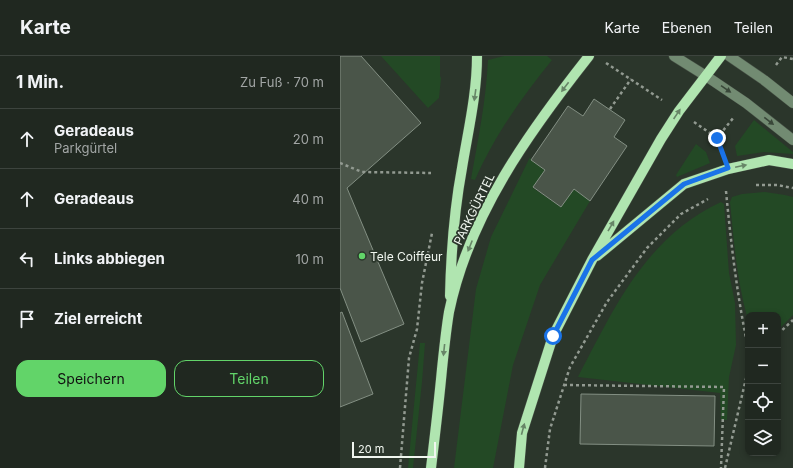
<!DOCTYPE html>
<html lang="de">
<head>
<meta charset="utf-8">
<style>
	body { margin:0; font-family:Inter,sans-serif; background:#283029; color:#f1f3f6 }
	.controls { position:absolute; right:12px; bottom:12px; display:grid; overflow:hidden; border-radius:8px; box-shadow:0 2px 6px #0003 }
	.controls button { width:36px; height:36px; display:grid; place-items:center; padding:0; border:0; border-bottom:1px solid #3d443e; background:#202820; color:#f1f3f6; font:20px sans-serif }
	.scale { position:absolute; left:12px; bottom:10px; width:84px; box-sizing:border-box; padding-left:4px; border:2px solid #f0f6ef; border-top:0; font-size:11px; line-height:14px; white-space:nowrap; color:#f0f6ef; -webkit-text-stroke:3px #2b362b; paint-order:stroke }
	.stop { position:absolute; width:12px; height:12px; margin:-9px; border:3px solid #1a73e8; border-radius:50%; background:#fff }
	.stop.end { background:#1a73e8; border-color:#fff; box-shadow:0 1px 4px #0008 }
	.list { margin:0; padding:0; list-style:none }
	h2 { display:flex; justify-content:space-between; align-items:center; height:52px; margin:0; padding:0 16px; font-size:17px }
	h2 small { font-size:13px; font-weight:400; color:#a2a6a5 }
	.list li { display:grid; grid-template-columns:26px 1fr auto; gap:12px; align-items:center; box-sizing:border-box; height:60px; padding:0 16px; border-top:1px solid #3d443e }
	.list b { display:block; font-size:15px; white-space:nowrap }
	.list p { margin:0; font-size:13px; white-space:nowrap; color:#a2a6a5 }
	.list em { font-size:13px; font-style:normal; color:#a2a6a5 }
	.actions { display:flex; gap:8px; padding:12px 16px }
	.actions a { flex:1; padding:9px 0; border:1px solid #62d469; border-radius:12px; text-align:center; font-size:14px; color:#62d469 }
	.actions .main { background:#62d469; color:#111 }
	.icon { flex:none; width:22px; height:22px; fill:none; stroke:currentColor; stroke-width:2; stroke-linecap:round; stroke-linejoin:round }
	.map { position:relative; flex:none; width:453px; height:412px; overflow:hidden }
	header { display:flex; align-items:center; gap:24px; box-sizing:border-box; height:56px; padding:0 20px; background:#202820; border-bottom:1px solid #3d443e }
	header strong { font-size:19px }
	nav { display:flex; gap:22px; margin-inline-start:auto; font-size:14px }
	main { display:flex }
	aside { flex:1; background:#202820 }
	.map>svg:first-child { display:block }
	.green { fill:#234925 }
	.building { fill:#4a5549; stroke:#838f83 }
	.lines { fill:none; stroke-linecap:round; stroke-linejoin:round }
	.minor-casing { stroke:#475146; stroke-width:11 }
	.major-casing { stroke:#475146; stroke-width:11 }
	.path { stroke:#929a91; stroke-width:2.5; stroke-dasharray:3 3; stroke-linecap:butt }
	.minor { stroke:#728b72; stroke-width:10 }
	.major { stroke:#b0e5b0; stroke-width:10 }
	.oneway { fill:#678567 }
	.oneway2 { fill:#394739 }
	.route { stroke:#1a73e8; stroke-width:5 }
	.poi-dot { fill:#62d469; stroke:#2b362b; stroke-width:1.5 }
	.labels { text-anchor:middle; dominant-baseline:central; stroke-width:3.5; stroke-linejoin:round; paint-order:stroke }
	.street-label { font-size:12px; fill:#f0f6ef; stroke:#2b362b }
	.poi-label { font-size:12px; fill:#f0f6ef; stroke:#2b362b; text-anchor:start }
</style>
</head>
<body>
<header>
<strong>Karte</strong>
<nav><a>Karte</a><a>Ebenen</a><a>Teilen</a></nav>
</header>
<main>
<aside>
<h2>1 Min.<small>Zu Fuß · 70 m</small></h2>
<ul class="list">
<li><svg class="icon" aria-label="ahead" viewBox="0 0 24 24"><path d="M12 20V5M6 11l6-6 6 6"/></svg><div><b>Geradeaus</b><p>Parkgürtel</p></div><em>20 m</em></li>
<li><svg class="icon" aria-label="ahead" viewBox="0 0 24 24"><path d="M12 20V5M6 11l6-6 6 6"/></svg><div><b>Geradeaus</b></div><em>40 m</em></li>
<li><svg class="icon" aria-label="left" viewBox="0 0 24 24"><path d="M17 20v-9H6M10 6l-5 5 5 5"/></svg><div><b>Links abbiegen</b></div><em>10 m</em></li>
<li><svg class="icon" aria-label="arrive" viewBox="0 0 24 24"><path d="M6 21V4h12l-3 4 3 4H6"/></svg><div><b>Ziel erreicht</b></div></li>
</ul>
<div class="actions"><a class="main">Speichern</a><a>Teilen</a></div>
</aside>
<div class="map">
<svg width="453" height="412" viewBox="0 0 453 412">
	<rect width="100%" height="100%" fill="#2b362b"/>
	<path class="green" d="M41,0H100V20L101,22L99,42L88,52Z
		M164,0H207L212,4C182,41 154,80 135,124L131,123C138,84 146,45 148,4Z
		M414,64L453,96V98L424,96L397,100L395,90Z
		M356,88L366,96L370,107L337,121L336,119Z
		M190,101L191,104L205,114L193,132L221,151L234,133L250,145L200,229L173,309L153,412H114L136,233L151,181Z
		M425,136L445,139L453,141V259L438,274V259H408V264C397,226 394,186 390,146L392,141L402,138Z
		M381,146L384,148L389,217L395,247L396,289L389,321L387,364H381L380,337L238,321C274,252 306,181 381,146Z
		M80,287H85L82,326L73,412H68Z"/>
	<path class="building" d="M0,0H21L81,67L7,132L64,268L21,286L0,232Z
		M254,43L285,64L274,81L287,90L250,145L234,133L221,151L193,131L205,114L191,104L228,50L243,60Z
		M2,256L33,338L0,351V257Z
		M241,338L375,340L374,390L240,388Z"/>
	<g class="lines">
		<defs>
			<path id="minor" d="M334,0L366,20L406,47L453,84
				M389,0L424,24L453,47"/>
			<path id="major" d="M257,200L344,128L388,113L429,104L453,108
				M110,240C111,197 114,155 122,112C128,75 137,38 137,0
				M91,412C95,379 99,346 102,313C104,294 106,274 109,256C129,159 189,76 249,0
				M179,412L182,377L213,280L252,204L321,83L339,55L381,0"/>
		</defs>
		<use href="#minor" class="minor-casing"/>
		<use href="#major" class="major-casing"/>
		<path class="path" d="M266,7L322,44
			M436,9L442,1L453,3
			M270,53L291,23
			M354,66L377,82
			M382,95L377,82L394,61
			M0,107L22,116L91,117
			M416,129H437L453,132
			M386,135C391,188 397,239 408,292
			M438,278L453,264
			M224,329L384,331L381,412
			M60,412L69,302L77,273L82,227L92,177
			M205,412L210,373L230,311L267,246L307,192L341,158L368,143
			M385,412L408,314"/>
		<use href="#minor" class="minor"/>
		<use href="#major" class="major"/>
	</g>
	<defs><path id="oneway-solid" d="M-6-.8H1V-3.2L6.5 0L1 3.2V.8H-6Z"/></defs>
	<g class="oneway">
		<use href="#oneway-solid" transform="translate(225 31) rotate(127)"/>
		<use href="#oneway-solid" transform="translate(135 39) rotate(98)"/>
		<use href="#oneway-solid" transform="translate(337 58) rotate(-56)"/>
		<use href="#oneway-solid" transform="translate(401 110) rotate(-12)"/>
		<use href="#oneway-solid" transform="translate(271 170) rotate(-60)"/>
		<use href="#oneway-solid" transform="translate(130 190) rotate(112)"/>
		<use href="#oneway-solid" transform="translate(104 294) rotate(96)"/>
		<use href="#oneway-solid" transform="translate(183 373) rotate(-75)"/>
	</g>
	<g class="oneway2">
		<use href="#oneway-solid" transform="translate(386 33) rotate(34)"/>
		<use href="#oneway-solid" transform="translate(429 65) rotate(38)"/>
	</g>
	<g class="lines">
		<path class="route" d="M213,280L252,204L344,128L388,112L377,82"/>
	</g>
	<circle class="poi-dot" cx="22" cy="200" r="4"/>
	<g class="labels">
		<g class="street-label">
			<text transform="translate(134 153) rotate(-64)">PARKGÜRTEL</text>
		</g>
		<g class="poi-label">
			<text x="30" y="200">Tele Coiffeur</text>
		</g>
	</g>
</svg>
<div class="controls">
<button>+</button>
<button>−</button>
<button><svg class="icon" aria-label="locate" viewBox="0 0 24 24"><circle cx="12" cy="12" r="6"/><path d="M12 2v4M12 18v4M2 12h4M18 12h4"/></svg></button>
<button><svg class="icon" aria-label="layers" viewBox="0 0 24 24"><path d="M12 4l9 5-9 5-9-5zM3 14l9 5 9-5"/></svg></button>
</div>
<div class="scale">20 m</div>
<div class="stop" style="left:213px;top:280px"></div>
<div class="stop end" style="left:377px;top:82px"></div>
</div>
</main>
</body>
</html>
